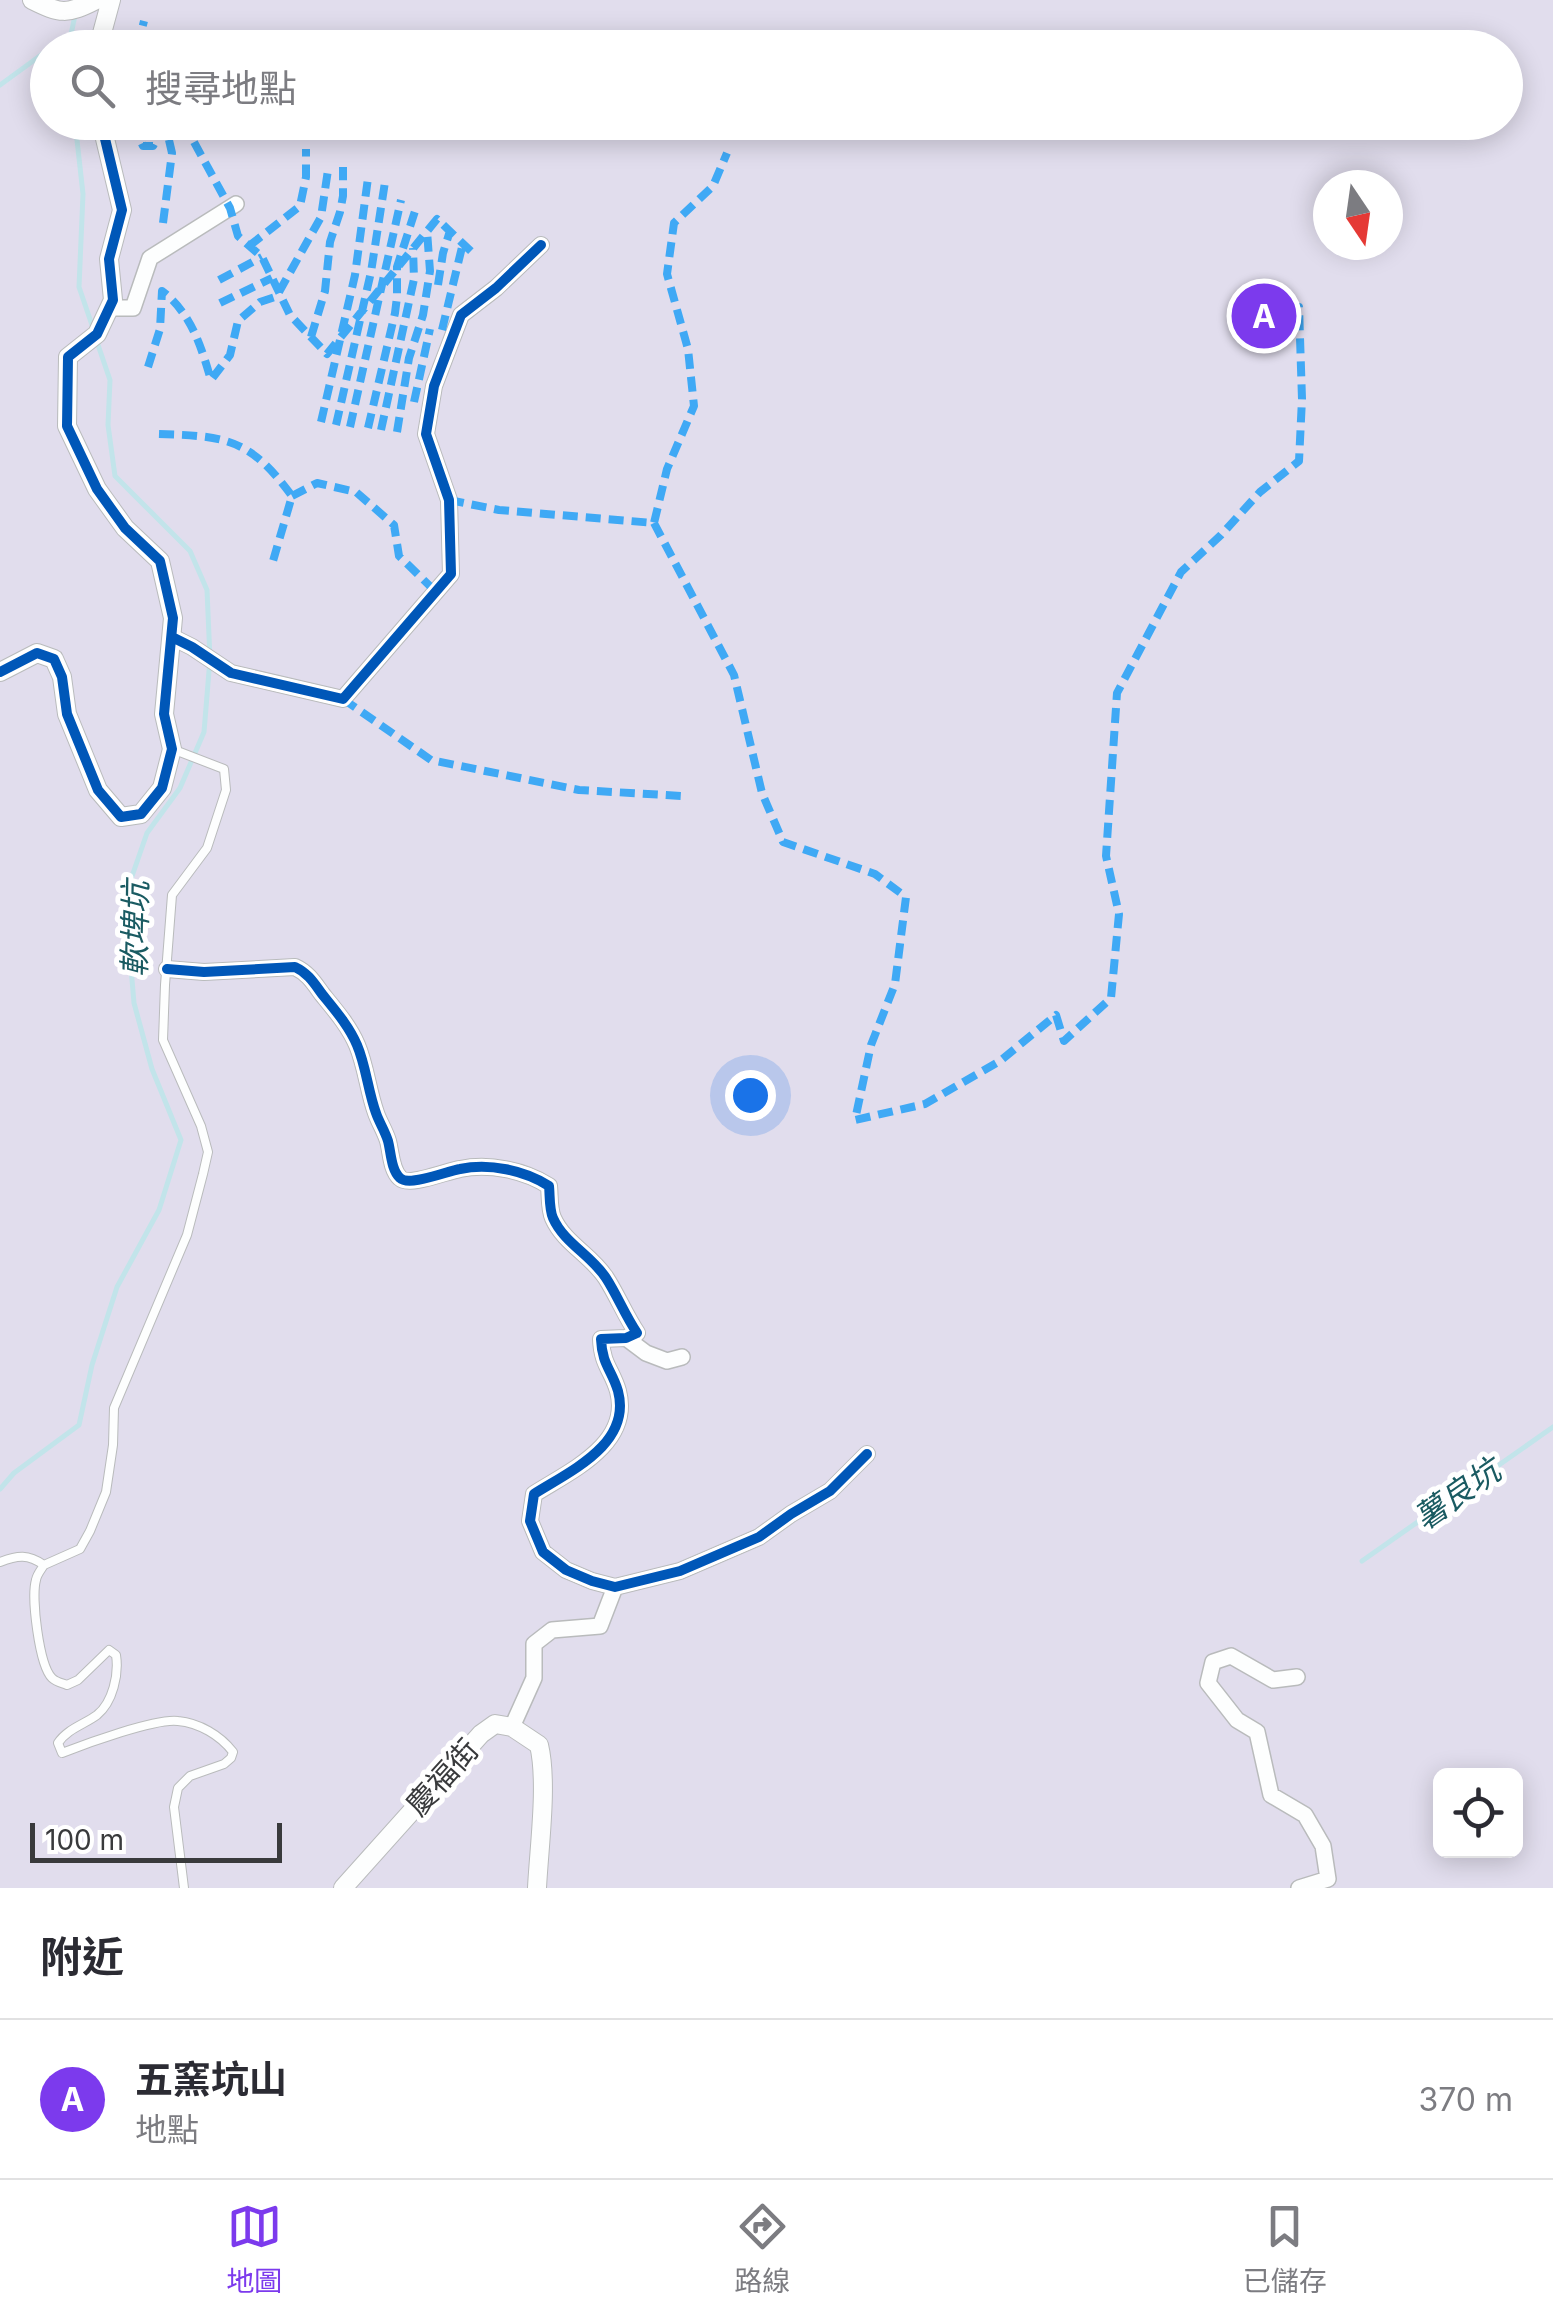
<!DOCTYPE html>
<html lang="zh-TW">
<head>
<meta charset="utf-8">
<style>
	body { margin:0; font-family:Inter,"Noto Sans TC",sans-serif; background:#f2f2f3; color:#2b2b33 }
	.controls { position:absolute; right:30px; bottom:30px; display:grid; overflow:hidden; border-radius:15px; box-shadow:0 5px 25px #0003 }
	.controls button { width:90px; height:90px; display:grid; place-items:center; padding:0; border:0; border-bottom:2px solid #e1e1e2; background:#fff; color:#2b2b33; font:50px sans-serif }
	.compass { position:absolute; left:1313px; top:170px; width:90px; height:90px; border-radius:50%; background:#fff; box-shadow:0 5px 25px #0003; rotate:167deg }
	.scale { position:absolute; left:30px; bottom:25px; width:252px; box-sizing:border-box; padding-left:10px; border:5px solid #393a3c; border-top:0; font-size:28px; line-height:35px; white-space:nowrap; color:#393a3c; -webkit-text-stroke:8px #fff; paint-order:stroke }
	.you { position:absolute; left:750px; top:1095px; width:35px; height:35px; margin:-25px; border:8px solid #fff; border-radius:50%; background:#1a73e8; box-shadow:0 0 0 15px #1a73e833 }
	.badge { display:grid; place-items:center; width:65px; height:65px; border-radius:50%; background:#7c3aed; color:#fff; font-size:32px; font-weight:700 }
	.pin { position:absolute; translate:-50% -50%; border:5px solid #fff; box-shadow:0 2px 10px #0006 }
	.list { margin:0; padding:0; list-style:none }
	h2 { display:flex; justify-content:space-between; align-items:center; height:130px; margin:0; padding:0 40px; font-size:42px }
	h2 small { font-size:32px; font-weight:400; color:#7c7c81 }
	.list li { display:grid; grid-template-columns:65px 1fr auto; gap:30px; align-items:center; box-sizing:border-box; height:160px; padding:0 40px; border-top:2px solid #e1e1e2 }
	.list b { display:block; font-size:38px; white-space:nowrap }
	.list p { margin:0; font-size:32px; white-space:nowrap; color:#7c7c81 }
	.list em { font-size:32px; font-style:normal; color:#7c7c81 }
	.icon { flex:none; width:55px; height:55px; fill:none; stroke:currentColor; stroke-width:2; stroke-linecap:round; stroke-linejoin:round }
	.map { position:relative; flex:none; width:1553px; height:1888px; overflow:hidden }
	.search { position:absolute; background:#fff; box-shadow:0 5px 25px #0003; left:30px; right:30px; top:30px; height:110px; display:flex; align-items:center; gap:25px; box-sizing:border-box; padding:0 35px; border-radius:55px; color:#7c7c81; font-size:38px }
	.sheet { height:290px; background:#fff }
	nav { display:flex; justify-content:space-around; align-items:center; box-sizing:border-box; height:140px; border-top:2px solid #e1e1e2; background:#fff; font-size:28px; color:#7c7c81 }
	nav a { display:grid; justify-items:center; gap:5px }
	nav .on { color:#7c3aed }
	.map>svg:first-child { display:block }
	.green { fill:#e1dded; fill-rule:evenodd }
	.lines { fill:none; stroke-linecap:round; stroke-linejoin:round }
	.stream { stroke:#c2e4ea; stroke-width:5 }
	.service-casing { stroke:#b9bbbc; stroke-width:10 }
	.minor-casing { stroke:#b9bbbc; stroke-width:18 }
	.tertiary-casing { stroke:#b9bbbc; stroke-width:20 }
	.service { stroke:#fdfefe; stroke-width:8 }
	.minor { stroke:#fdfefe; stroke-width:15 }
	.tertiary { stroke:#fdfefe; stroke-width:18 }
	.quiet { stroke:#3fa9f5; stroke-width:8; stroke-dasharray:15 8; stroke-linecap:butt }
	.cycleway-casing { stroke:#fff; stroke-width:16 }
	.cycleway { stroke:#0057b8; stroke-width:10 }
	.labels { text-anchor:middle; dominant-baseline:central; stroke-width:10; stroke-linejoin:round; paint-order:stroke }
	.street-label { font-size:30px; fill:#393a3c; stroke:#fff }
	.water-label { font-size:32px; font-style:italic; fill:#1a5b62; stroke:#fff }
</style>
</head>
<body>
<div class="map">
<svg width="1553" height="1888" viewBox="0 0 1553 1888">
	<rect width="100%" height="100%" fill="#f4f6f9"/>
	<path class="green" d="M0,0H1553V1888H0ZM48,48H1506V122H48ZM1328,185H1388V245H1328ZM1440,1776H1516V1850H1440Z"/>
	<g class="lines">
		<path class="stream" d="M52,48L70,35
			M68,48L76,11
			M0,85L48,50
			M75,122L83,194L79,287L93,328
			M0,1489L14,1473L79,1425L92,1365L117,1287L159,1210L181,1140L152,1069L134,1003L128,933L131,879L147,833L180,788L204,732L210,659L207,590L190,551L115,476L108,425L110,380L96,339
			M1362,1561L1553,1427"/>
		<defs>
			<path id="service" d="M0,1562C18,1555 28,1554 44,1565
				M44,1565L80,1549L90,1531L106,1492L113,1445L114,1408L187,1235L203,1174L208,1152L201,1126L163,1040L165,985L172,895L207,848L226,790L224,769L172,749
				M44,1565C41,1570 37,1574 36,1580C31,1597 39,1665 52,1678C56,1682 62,1683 67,1685L78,1680L109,1650L116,1655C119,1674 113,1702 97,1715C85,1724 67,1729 58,1743L62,1753C85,1744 156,1718 178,1721C199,1723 220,1735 233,1752L231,1758L224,1764L190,1776L178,1788L174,1807L184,1888"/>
			<path id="minor" d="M110,308H133L150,258L236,204
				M172,637L192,647L231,673L343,699L451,574L449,500L426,434L434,386L461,315L496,288L541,245
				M167,969L204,972L295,967C308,973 314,983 322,994C335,1010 349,1026 357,1045C366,1066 368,1091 376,1113C379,1122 385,1131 388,1141C391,1152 391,1170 400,1178C409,1187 447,1171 460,1169C489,1163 524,1170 549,1186C550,1195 549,1209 553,1218C564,1243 591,1255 606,1278C617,1295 625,1315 637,1333L626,1338L601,1339C602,1365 612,1370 618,1391C632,1444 570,1471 534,1494L530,1521L543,1552L566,1570L592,1581L615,1587L680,1571L759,1537L791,1514L830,1491L867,1454
				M626,1338L646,1353L667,1361L682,1357
				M1297,1677L1273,1680L1231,1656L1213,1662L1208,1683L1237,1720L1257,1732L1271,1795L1305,1815L1323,1846L1328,1879L1299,1888
				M512,1727L534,1678V1644L552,1630L600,1626L615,1587"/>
			<path id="tertiary" d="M32,0C60,14 67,15 96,0
				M98,48L111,0
				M0,672L37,653L54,659L62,677L67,714L98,790L121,817L141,814L162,788L172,749L164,714L173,618L160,561L125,528L97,489L67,426L68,357L97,334L113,300L109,259L122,210L101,122
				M343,1888L481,1734L495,1724L512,1727L539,1745C548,1783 539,1847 537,1888"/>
		</defs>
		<use href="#service" class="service-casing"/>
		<use href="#minor" class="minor-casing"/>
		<use href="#tertiary" class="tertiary-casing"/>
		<use href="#service" class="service"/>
		<use href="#minor" class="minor"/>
		<use href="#tertiary" class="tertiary"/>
		<path class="quiet" d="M137,48L144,21
			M135,122V129L143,146H153L166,122
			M183,122L230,208L238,236L262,257L290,315L327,354L437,219L475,255
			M163,223L172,153L165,123
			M249,246L300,206L306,177V149
			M219,280L262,257
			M438,285L443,253L450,231
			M279,292L321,217L328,170
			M220,303L272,278
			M442,330L463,243
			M311,337L325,291L330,242L340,212L343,196V167
			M148,367L160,329L162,291C191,313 201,346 211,380L230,355L238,321L260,302L281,295
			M414,402L430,329
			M321,422L355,275L368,178
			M336,425L371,272L385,182
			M350,427L401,200
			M368,428L395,313L397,297V267L416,208
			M381,430L414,279L413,248
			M397,432L409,358L423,315L430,271L427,231
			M159,434C227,436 250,439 292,496L273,561
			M292,496L317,483L356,492L394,525L399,556L436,592
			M449,500L499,510L654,523L667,469L694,406L688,349L667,274L674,223L713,186L727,153
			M654,523L734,675L762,793L783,842L875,874L906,897L895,984L871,1045L855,1120L925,1104L1000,1061L1056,1015L1064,1041L1111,998L1119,914L1106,856L1117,693L1181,572L1221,535L1260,492L1299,461L1302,399L1299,307L1261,329
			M343,699L431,760L579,790L682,796"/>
		<defs>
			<path id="cycleway" d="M172,637L192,647L231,673L343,699L451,574L449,500L426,434L434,386L461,315L496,288L541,245
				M0,672L37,653L54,659L62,677L67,714L98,790L121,817L141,814L162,788L172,749L164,714L173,618L160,561L125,528L97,489L67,426L68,357L97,334L113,300L109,259L122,210L101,122
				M167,969L204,972L295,967C308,973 314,983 322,994C335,1010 349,1026 357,1045C366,1066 368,1091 376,1113C379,1122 385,1131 388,1141C391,1152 391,1170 400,1178C409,1187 447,1171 460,1169C489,1163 524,1170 549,1186C550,1195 549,1209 553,1218C564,1243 591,1255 606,1278C617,1295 625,1315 637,1333L626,1338L601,1339C602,1365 612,1370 618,1391C632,1444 570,1471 534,1494L530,1521L543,1552L566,1570L592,1581L615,1587L680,1571L759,1537L791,1514L830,1491L867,1454"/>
		</defs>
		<use href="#cycleway" class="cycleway-casing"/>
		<use href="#cycleway" class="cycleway"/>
	</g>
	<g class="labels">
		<g class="street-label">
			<text transform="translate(442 1777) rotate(-48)">慶福街</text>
		</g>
		<g class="water-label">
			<text transform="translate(135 929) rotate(-89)">軟埤坑</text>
			<text transform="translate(1457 1494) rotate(-35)">薯良坑</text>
		</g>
	</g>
</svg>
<div class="controls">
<button><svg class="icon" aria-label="locate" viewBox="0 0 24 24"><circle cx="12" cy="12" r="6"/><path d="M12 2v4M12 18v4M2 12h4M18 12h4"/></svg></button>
</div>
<svg class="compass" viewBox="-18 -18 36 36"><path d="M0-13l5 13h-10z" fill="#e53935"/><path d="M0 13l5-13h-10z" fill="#7c7c81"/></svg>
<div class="scale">100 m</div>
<div class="you"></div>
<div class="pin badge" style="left:1264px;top:316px">A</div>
<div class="search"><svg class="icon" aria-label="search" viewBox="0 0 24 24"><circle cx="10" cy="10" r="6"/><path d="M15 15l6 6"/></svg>搜尋地點</div>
</div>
<section class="sheet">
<h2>附近<small></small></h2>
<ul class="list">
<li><span class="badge">A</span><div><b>五窯坑山</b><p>地點</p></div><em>370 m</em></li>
</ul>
</section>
<nav>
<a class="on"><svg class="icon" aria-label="map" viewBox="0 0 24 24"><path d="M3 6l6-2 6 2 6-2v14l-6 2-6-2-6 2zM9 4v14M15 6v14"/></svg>地圖</a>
<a><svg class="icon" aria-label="directions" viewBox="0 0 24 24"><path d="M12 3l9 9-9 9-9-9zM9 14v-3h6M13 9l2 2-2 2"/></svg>路線</a>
<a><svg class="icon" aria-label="saved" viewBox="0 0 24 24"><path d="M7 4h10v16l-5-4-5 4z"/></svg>已儲存</a>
</nav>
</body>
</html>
